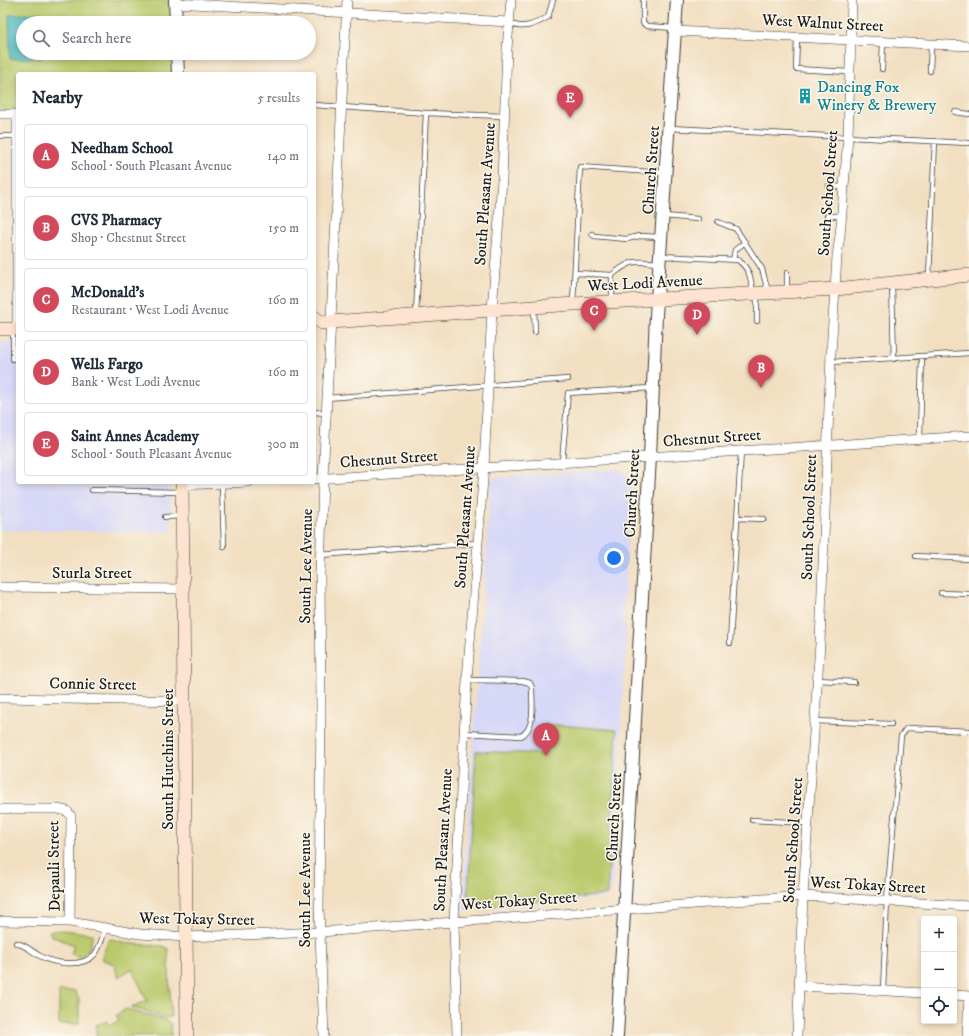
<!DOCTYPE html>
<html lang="en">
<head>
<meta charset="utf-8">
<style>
	body { margin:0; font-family:"IM FELL DW Pica",serif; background:#f6f6f7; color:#1f2937 }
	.controls { position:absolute; right:12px; bottom:12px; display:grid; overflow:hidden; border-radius:4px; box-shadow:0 2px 6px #0003 }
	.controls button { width:36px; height:36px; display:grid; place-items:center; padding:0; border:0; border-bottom:1px solid #e0e1e3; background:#fff; color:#1f2937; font:20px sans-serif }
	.you { position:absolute; left:614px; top:558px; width:14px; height:14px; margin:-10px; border:3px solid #fff; border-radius:50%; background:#1a73e8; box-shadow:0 0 0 6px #1a73e833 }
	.badge { display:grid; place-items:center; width:26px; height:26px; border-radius:50%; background:#d1495b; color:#fff; font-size:13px; font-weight:700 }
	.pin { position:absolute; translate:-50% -33px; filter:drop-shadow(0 1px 2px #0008) }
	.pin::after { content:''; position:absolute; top:21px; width:14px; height:12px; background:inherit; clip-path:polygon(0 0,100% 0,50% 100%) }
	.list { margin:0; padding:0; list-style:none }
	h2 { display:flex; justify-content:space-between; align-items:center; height:52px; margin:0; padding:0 16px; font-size:17px }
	h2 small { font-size:13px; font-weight:400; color:#747a83 }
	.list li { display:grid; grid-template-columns:26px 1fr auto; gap:12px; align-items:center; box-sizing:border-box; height:64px; margin:0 8px 8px; padding:0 8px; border:1px solid #e0e1e3; border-radius:4px }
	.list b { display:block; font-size:15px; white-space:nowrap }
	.list p { margin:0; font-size:13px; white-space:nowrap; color:#747a83 }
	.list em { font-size:13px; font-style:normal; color:#747a83 }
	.icon { flex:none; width:22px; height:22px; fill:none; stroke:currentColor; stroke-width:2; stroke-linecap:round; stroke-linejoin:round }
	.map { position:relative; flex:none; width:969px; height:1036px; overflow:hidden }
	.search { position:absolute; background:#fff; box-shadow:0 2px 6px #0003; left:16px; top:16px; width:300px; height:44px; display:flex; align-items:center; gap:10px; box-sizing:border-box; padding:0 14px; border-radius:22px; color:#747a83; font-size:15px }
	.panel { position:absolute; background:#fff; box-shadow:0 2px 6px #0003; left:16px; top:72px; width:300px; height:412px; border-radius:4px }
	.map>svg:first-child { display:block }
	.built { fill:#d7d7f8 }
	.green { fill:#bac96c; stroke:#6b7244 }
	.water { fill:#48b7bf; stroke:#326a6e }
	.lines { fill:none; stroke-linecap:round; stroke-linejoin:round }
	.service-casing { stroke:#3c3935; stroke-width:6 }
	.minor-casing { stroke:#3c3935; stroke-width:10 }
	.tertiary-casing { stroke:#3c3935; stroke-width:14 }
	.secondary-casing { stroke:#3c3935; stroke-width:14 }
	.service { stroke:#fff; stroke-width:4.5 }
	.minor { stroke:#fff; stroke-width:9 }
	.tertiary { stroke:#fff; stroke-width:12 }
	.secondary { stroke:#fde4d0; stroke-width:13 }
	.labels { text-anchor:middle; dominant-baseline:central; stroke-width:3; stroke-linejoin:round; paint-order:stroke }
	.street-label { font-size:16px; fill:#1c1c1c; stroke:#fbf7ec }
	.culture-label { font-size:16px; fill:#0d838f; stroke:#fbf7ec; text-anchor:start }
</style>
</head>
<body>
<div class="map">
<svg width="969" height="1036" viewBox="0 0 969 1036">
	<rect width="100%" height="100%" fill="#fbf7ec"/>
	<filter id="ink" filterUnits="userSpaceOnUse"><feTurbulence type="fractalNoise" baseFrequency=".025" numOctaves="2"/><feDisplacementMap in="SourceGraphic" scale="8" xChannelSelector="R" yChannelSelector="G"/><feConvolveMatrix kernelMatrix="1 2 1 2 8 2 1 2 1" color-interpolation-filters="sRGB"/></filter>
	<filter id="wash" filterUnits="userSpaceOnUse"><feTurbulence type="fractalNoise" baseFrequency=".012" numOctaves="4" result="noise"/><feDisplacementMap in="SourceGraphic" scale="16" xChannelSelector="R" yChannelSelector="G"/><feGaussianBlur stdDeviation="0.9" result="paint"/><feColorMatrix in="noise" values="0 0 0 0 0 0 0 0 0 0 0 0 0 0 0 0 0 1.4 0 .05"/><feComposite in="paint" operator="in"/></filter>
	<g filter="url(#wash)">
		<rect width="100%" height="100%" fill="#f2dfc1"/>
		<path class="built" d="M0,342H18V482H170L171,532L0,530Z
			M620,469L631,480L623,623L627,624L612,888L607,897L462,910L491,478Z"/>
		<path class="green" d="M0,0H177V23H23V53H178V74H18V114H0Z
			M546,724L617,730L607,895L467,908L476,751L545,754Z
			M63,930L93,934C91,946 86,962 71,954L74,945L51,936L49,931Z
			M111,939L132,944L163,946L168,948L171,1017L167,1018L131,1007L147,1001L132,969L118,977L114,964L101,959L108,941Z
			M59,991H75L79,999V1024H59Z
			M126,1009L166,1020L171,1024V1036H96V1025L107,1021L110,1026L119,1020L116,1015Z"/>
		<path class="water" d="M41,13V23H23V53H42V58L10,59L9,15Z"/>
	</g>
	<g filter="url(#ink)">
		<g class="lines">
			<defs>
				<path id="service" d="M643,0V23L647,26L674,28
					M509,22C521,31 536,24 548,17L553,0
					M797,37L796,69L849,72
					M882,69L883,41
					M930,71L931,44
					M314,105L426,113L504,116
					M955,112L969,114
					M669,128L969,143
					M0,136H17
					M829,186L844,187
					M664,216L698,219
					M827,216H841
					M718,222L736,229L762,269L768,291
					M592,234L594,236L627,239L639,236L661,237
					M661,256L738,260C750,269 751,279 753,293
					M733,260L735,250L745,242
					M575,273L612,275
					M787,273V291
					M929,277L935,141
					M892,285L894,359
					M757,296V321
					M612,300V275C632,259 635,261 659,263
					M573,303L580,167L665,173
					M534,308L535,332
					M416,315L426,113
					M13,331V359
					M831,362L969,353
					M327,398L568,379
					M314,412L326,413
					M920,438L922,357
					M562,462L568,393L651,388
					M222,483L224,547
					M92,490L181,492
					M165,517L181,516
					M738,518L764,519
					M320,555L478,543
					M916,556L969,559
					M941,593L969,594
					M730,643L741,451
					M818,680L854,682
					M815,721L891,724
					M464,733L521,736C536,728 532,703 532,688L530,683L523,681L467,680
					M752,820L808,823
					M16,943C26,945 31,951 40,956C54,964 83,968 95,954C100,948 103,935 106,928
					M883,990L887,900L901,736L906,729L909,728L969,731"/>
				<path id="minor" d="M175,3L509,22
					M676,31L969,46
					M0,114H18
					M17,114V329
					M314,479L969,436
					M182,485L249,482
					M0,587L184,589
					M0,698L185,701
					M0,809H58L67,811L71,816L70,922
					M0,921L70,922L140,934L186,937L320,932L803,896L969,906
					M800,986L924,993
					M954,995L969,996
					M324,1036L319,908L321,711L320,573L323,478L347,0
					M457,1036L454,921L467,680L484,467L492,310L502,180L507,49L511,0
					M797,1036L803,896L820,643L831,353L837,256L840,236L848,137L852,0
					M967,1036L969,996"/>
				<path id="tertiary" d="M175,0L176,23
					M177,53L178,74
					M617,1036L650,457L656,315L677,0"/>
				<path id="secondary" d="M314,317L322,323L331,322L573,304L836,289L969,275
					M0,329H18
					M182,482L187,1036"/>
			</defs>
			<use href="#service" class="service-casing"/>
			<use href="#minor" class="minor-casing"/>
			<use href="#tertiary" class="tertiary-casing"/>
			<use href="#secondary" class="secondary-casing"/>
			<use href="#service" class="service"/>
			<use href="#minor" class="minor"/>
			<use href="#tertiary" class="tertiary"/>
			<use href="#secondary" class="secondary"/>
		</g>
	</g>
	<defs>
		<symbol id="building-bare" viewBox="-9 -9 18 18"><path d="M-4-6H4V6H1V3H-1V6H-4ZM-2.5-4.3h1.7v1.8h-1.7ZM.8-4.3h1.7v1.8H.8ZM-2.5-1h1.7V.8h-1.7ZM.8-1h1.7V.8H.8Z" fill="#0f9aa8" stroke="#fbf7ec" stroke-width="2.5" paint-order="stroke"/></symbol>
	</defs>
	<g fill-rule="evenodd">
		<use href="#building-bare" x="794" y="85" width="22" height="22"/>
	</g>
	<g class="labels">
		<g class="street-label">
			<text transform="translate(823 23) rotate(3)">West Walnut Street</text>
			<text transform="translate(651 170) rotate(-86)">Church Street</text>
			<text transform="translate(828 193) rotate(-86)">South School Street</text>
			<text transform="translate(485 194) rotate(-86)">South Pleasant Avenue</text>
			<text transform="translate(645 283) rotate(-3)">West Lodi Avenue</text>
			<text transform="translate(712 438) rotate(-4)">Chestnut Street</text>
			<text transform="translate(389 459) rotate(-4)">Chestnut Street</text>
			<text transform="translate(632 493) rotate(-87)">Church Street</text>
			<text transform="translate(465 517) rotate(-86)">South Pleasant Avenue</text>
			<text transform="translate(809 517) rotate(-88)">South School Street</text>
			<text transform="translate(306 566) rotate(-89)">South Lee Avenue</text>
			<text x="92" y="573">Sturla Street</text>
			<text transform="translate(93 684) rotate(1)">Connie Street</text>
			<text transform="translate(168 759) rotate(-90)">South Hutchins Street</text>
			<text transform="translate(614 817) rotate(-87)">Church Street</text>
			<text transform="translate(443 840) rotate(-87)">South Pleasant Avenue</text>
			<text transform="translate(793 840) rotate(-86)">South School Street</text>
			<text transform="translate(54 866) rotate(-91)">Depauli Street</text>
			<text transform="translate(868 885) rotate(3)">West Tokay Street</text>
			<text transform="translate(305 890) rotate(-90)">South Lee Avenue</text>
			<text transform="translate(519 901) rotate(-4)">West Tokay Street</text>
			<text transform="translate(197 919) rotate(1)">West Tokay Street</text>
		</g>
		<g class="culture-label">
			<text x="817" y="87">Dancing Fox<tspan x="817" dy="18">Winery &amp; Brewery</tspan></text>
		</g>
	</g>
</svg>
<div class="controls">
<button>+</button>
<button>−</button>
<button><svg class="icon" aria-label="locate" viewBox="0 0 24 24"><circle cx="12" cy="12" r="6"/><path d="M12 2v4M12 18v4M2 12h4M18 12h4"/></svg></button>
</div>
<div class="you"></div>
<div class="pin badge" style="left:546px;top:756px">A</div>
<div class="pin badge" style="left:761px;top:388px">B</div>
<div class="pin badge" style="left:594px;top:331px">C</div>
<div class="pin badge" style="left:697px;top:335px">D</div>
<div class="pin badge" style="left:570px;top:118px">E</div>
<div class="search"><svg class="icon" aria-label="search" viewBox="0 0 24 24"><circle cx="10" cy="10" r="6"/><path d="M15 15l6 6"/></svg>Search here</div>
<section class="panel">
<h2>Nearby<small>5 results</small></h2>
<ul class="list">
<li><span class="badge">A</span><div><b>Needham School</b><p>School · South Pleasant Avenue</p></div><em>140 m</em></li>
<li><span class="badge">B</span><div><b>CVS Pharmacy</b><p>Shop · Chestnut Street</p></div><em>150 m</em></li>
<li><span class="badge">C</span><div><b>McDonald's</b><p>Restaurant · West Lodi Avenue</p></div><em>160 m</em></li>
<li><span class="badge">D</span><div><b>Wells Fargo</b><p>Bank · West Lodi Avenue</p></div><em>160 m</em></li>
<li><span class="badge">E</span><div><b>Saint Annes Academy</b><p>School · South Pleasant Avenue</p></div><em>300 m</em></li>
</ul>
</section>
</div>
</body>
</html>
